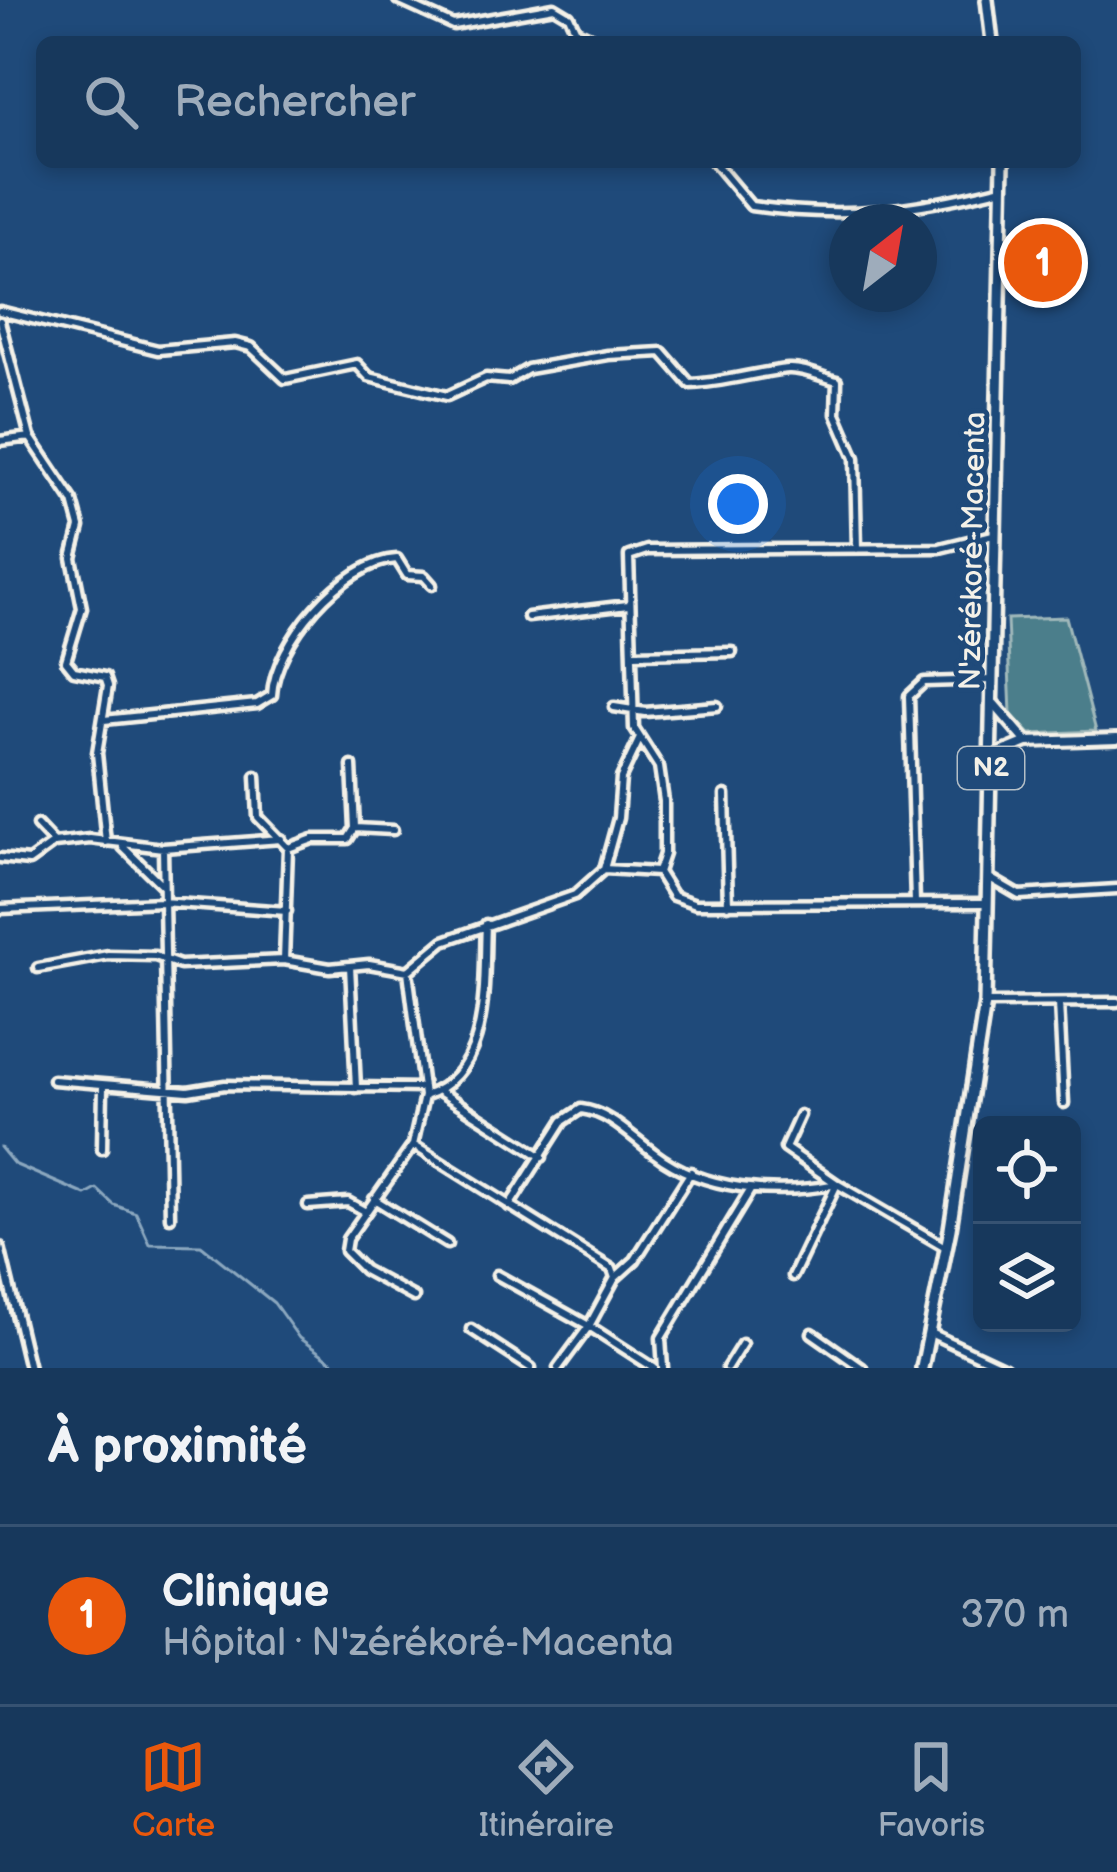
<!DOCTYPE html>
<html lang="fr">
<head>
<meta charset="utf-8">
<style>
	body { margin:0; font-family:"Balsamiq Sans",sans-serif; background:#244365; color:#f1f3f6 }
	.controls { position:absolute; right:36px; bottom:36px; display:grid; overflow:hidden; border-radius:18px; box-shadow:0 6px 18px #0003 }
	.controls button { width:108px; height:108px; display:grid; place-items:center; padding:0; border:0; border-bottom:3px solid #365272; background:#17385c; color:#f1f3f6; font:60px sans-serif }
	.compass { position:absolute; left:829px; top:204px; width:108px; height:108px; border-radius:50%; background:#17385c; box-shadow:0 6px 18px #0003; rotate:31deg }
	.you { position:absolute; left:738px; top:504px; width:42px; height:42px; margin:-30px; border:9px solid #fff; border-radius:50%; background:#1a73e8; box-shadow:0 0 0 18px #1a73e833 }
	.badge { display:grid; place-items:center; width:78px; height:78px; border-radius:50%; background:#ea580c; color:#fff; font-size:39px; font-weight:700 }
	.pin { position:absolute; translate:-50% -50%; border:6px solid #fff; box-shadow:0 3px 12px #0006 }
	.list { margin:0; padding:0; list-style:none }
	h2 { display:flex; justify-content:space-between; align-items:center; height:156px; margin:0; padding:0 48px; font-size:51px }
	h2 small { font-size:39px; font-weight:400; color:#9eacbb }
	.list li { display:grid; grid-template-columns:78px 1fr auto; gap:36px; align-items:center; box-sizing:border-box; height:180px; padding:0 48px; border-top:3px solid #365272 }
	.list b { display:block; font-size:45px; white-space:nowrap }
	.list p { margin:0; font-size:39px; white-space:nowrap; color:#9eacbb }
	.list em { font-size:39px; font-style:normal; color:#9eacbb }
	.icon { flex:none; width:66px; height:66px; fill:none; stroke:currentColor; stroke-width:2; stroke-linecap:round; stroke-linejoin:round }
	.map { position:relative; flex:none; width:1117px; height:1368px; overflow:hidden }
	.search { position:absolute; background:#17385c; box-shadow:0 6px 18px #0003; left:36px; right:36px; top:36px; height:132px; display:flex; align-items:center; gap:30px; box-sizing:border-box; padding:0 42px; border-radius:18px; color:#9eacbb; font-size:45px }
	.sheet { height:336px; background:#17385c }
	nav { display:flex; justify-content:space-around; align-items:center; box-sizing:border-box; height:168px; border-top:3px solid #365272; background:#17385c; font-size:33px; color:#9eacbb }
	nav a { display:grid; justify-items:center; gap:6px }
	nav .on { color:#ea580c }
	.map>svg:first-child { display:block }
	.green { fill:#4c7e8b; stroke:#a0b8ba; stroke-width:3 }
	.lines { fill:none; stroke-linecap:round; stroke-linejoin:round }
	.stream { stroke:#8ca8bf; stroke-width:3 }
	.minor-casing { stroke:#f4f1e8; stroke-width:15 }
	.tertiary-casing { stroke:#f4f1e8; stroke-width:16 }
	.trunk-casing { stroke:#f4f1e8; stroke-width:18 }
	.minor { stroke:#1f4a7a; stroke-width:6 }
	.tertiary { stroke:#1f4a7a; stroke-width:8 }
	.trunk { stroke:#1f4a7a; stroke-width:9 }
	.labels { text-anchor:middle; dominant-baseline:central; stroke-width:10; stroke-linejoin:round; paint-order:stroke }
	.shield { fill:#1f4a7a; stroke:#b4bfc7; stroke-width:3 }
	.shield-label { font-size:27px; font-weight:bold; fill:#f4f1e8 }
	.street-label { font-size:30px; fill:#f4f1e8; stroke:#1f4a7a }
</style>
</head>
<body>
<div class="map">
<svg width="1117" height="1368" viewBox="0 0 1117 1368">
	<rect width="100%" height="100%" fill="#1f4a7a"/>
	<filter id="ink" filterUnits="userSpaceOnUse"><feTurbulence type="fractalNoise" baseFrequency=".00833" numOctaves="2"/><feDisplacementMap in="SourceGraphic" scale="24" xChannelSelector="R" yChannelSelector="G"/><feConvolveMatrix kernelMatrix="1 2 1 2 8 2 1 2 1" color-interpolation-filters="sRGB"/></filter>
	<g filter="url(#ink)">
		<path class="green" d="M1066,617L1096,731L1030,734L1011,714L1007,619Z"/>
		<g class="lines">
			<path class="stream" d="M0,1147L14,1164L86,1195L97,1189L114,1205L136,1213L150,1244L201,1245L274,1303L299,1338L341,1368"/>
			<defs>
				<path id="minor" d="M398,0L453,25L554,7L569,16L576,31L602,42
					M714,162L751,206C846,219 910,211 1003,188
					M0,311L158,350L235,343L251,347L285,379L357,364L369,377L447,396L486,378L509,380L528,369L608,355L662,352L690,384C724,383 756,372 788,369C803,368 822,377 837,381L836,414L855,458L857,549
					M0,321L30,437L73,501L80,527L72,558L82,608L66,661L74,671L105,677L108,686L97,753L106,842
					M0,441L30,437
					M528,617L628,605
					M634,654L732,652
					M614,707L645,712L717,706
					M104,720L257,704L272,695C274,644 344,561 397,559L407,575L424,576L432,585
					M352,766L355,828
					M256,776L258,817L288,848L284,960
					M725,795L728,905
					M37,825L54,843L90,839L163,848L281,839
					M123,847L163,886
					M163,848L170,1217
					M288,848L313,839H348L355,828L393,830
					M0,858L29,861L54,843
					M604,869L618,818L621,778L640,738
					M658,872L664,854V801L659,767L634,728L629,556L647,550L940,548L993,535
					M988,877L1019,895L1117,889
					M915,903L909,696L924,682L991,680
					M0,909L162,902L287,911
					M350,966L356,1088
					M38,968L108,955L155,956L180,965L284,960L330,968L369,964L408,971
					M985,1003L1117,1002
					M1059,1003L1064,1103
					M53,1080L188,1091L225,1085L422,1088
					M439,1091L542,1157
					M424,1096C493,1074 483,981 486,924
					M800,1115L785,1148L837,1184
					M413,1145L347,1239L345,1251L364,1270L414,1297
					M102,1149L103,1086
					M374,1199L447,1244
					M308,1205L348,1202L366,1212
					M509,1206L563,1121L581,1109C609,1112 632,1137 654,1153C704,1191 777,1196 837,1184
					M0,1247L29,1368
					M497,1275L589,1326L558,1368
					M793,1276L837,1184L947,1248
					M615,1278L635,1260L691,1172
					M471,1329L531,1368
					M812,1333L862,1368
					M930,1333L1005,1368
					M654,1368L589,1326L615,1278L612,1269L413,1145L424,1096L408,971L444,941L575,895L604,869L658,872L673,896L696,904L986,903
					M663,1368L661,1338L751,1189
					M727,1368L742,1344"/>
				<path id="tertiary" d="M994,704L1026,741
					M991,757L1027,742L1117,739"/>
				<path id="trunk" d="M987,0L992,42
					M922,1368L950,1229L985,1003L1003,162"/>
			</defs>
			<use href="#minor" class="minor-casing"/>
			<use href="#tertiary" class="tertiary-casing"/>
			<use href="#trunk" class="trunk-casing"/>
			<use href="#minor" class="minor"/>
			<use href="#tertiary" class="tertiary"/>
			<use href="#trunk" class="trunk"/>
		</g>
	</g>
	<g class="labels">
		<rect class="shield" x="958" y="747" width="66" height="42" rx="9"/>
		<g class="shield-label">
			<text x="991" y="768">N2</text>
		</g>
		<g class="street-label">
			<text transform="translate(973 551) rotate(-89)">N'zérékoré-Macenta</text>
		</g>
	</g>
</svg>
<div class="controls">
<button><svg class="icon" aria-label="locate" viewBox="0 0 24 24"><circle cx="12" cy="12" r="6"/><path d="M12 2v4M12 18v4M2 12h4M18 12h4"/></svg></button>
<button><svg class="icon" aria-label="layers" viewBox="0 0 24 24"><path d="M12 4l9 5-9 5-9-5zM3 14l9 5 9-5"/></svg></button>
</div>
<svg class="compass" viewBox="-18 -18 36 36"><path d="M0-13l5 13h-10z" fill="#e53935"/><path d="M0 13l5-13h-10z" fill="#9eacbb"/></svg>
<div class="you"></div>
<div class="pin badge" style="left:1043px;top:263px">1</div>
<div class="search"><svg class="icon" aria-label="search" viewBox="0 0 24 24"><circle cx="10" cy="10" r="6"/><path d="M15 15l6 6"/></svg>Rechercher</div>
</div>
<section class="sheet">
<h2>À proximité<small></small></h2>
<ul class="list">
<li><span class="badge">1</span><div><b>Clinique</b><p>Hôpital · N'zérékoré-Macenta</p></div><em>370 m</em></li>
</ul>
</section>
<nav>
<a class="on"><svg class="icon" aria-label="map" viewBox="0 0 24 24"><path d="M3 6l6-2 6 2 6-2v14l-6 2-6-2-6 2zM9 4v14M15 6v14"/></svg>Carte</a>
<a><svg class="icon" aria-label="directions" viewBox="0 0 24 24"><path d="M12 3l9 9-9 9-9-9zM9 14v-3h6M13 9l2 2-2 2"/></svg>Itinéraire</a>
<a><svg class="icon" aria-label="saved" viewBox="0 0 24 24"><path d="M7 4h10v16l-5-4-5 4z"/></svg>Favoris</a>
</nav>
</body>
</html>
